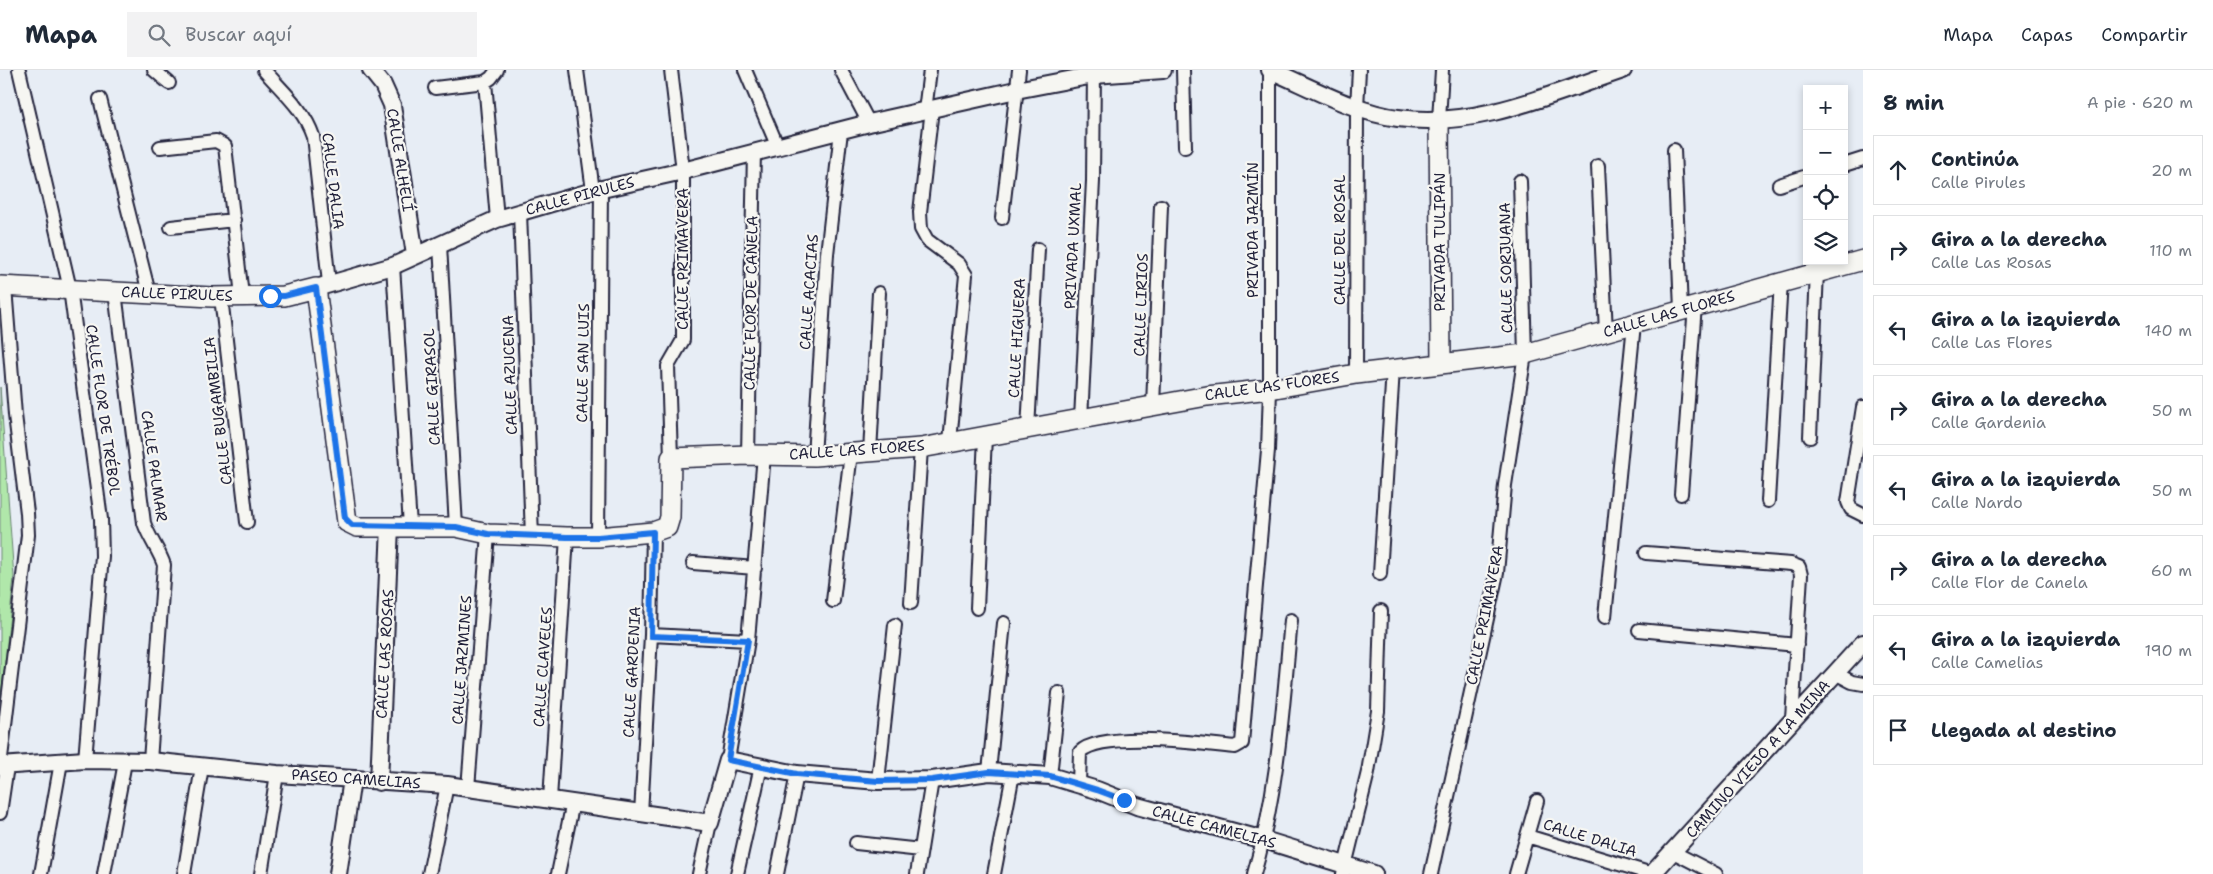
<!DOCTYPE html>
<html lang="es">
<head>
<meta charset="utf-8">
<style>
	body { margin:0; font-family:"Shantell Sans",sans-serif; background:#f2f2f3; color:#1f2937 }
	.controls { position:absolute; right:15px; top:15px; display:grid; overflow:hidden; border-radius:0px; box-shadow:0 2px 8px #0003 }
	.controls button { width:45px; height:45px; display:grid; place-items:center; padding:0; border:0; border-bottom:1px solid #e0e1e3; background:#fff; color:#1f2937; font:25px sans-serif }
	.stop { position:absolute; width:15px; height:15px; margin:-11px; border:4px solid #1a73e8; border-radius:50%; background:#fff }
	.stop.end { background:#1a73e8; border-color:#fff; box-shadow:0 1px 5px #0008 }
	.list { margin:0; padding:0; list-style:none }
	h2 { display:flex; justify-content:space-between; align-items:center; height:65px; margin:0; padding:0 20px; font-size:21px }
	h2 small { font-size:16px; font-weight:400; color:#747a83 }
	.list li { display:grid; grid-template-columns:32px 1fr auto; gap:15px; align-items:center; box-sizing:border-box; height:70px; margin:0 10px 10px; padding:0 10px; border:1px solid #e0e1e3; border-radius:0px }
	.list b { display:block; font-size:19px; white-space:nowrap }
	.list p { margin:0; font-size:16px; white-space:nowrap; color:#747a83 }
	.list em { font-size:16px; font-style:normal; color:#747a83 }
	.icon { flex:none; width:28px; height:28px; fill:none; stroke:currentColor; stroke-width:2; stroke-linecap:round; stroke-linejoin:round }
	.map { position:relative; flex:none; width:1863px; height:804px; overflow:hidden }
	header { display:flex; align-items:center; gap:30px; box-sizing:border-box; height:70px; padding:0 25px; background:#fff; border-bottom:1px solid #e0e1e3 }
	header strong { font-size:24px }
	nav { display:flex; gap:28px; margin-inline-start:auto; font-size:18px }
	.search { width:350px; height:45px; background:#f2f2f3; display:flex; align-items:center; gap:12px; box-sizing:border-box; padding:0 18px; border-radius:0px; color:#747a83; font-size:19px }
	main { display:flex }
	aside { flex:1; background:#fff }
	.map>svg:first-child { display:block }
	.green { fill:#b0e7aa; stroke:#698472 }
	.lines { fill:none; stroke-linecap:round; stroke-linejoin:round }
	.minor-casing { stroke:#22223b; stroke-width:16 }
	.tertiary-casing { stroke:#22223b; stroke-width:20 }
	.secondary-casing { stroke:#22223b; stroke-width:22 }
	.minor { stroke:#f6f6f2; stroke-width:12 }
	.tertiary { stroke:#f6f6f2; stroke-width:16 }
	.secondary { stroke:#f6f6f2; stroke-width:19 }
	.route { stroke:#1a73e8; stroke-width:6 }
	.labels { text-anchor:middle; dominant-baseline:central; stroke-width:4.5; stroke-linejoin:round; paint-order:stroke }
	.street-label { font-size:15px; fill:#22223b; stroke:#f6f6f2 }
</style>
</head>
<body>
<header>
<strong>Mapa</strong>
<div class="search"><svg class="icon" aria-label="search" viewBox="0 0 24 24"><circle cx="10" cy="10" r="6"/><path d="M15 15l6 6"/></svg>Buscar aquí</div>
<nav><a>Mapa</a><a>Capas</a><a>Compartir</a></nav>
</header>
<main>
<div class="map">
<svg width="1863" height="804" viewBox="0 0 1863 804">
	<rect width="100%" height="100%" fill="#e7edf5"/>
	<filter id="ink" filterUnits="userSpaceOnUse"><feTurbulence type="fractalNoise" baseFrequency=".02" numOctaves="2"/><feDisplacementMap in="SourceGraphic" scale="10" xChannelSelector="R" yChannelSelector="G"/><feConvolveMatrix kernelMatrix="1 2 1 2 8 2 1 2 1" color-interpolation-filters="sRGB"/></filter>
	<g filter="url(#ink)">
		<path class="green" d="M0,317L14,508L0,637Z"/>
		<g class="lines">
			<defs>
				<path id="minor" d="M19,0L70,219L101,449L102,486L85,690
					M154,0L169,13
					M264,0C282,21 304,39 313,66L329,213
					M577,0L593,121
					M671,0L683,101V270L668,296L671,388
					M745,0L777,75
					M841,0L869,53
					M1183,0L1185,77
					M485,12L497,149
					M435,18L485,12L491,8L497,0
					M100,29L149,223
					M932,39L920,142L921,159L927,170L959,194L966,205L950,371
					M925,41L930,0
					M1439,50L1442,0
					M160,77L216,71L225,76L242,226
					M1674,80L1681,239
					M1844,95L1863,89
					M1598,96L1606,262
					M1779,115L1807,106
					M520,142L532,467
					M1002,148L1019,0
					M171,157L234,150
					M440,175L456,457
					M393,196L410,456
					M115,222L144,453C149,468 159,480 164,495L150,691
					M221,227L247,452
					M1356,304L1357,37L1359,0
					M1153,336L1161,136
					M1863,337L1848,432L1851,439L1863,445
					M1081,349L1093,111L1094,0
					M1028,359L1038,179
					M1810,367L1817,201
					M870,382L879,223
					M748,385L754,81
					M814,386L827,184L841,61
					M1681,424L1695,235
					M1768,431L1781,211
					M598,467L601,119
					M1646,483L1791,494L1799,497L1801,505L1792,649
					M693,493L755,498
					M1380,504L1393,299
					M833,531L851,383
					M911,533L921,378
					M977,538L985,367
					M1605,547L1634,254
					M1639,560L1797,575
					M651,565L748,570
					M1835,603L1852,612L1863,614
					M728,690L748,570L764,385
					M0,696L28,465L27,443L15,345L5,217
					M989,702L1004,553
					M1050,706L1059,623
					M878,711L895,555
					M1079,714L1080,682C1103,660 1203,674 1235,677L1242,673L1268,380L1270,319V0
					M468,718L488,464
					M550,729L567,467
					M0,743L7,696
					M641,744L651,565L653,462
					M1527,766L1652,804
					M856,773L921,780
					M1673,782L1716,804
					M41,804L61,692
					M104,804L125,692
					M184,804L202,697
					M261,804L277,704
					M429,804L447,715
					M558,804L573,732
					M699,804L710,753
					M737,804L761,696
					M777,804L797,704
					M917,804L932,710
					M994,804L1013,704
					M1254,804C1278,721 1283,636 1291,550
					M1343,804L1368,702L1378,641L1381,541
					M1431,804L1497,503L1505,415L1525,284L1520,111
					M1516,804L1537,731"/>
				<path id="tertiary" d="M371,0L383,15L392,35L415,185
					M1270,0C1310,17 1356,43 1398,48C1476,59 1551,24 1623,0
					M316,218L393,196L497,149L593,121L683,101L869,53L1016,20L1094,5L1163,0
					M0,696L85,690L150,691L277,704L447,715L710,753L728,690L797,704L878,711L932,710L989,702L1050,706L1097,720L1137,736L1264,770L1374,804
					M379,712L390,456
					M338,804L352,709
					M1652,804L1863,573"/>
				<path id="secondary" d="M1439,50L1441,293
					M0,216L212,227L284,226L316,218L347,452L357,457H456L488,464L567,467H598L653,462L667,457L670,447L671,388L748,385L814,386L921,378L1207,326L1270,319L1356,304L1525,284L1863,190"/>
			</defs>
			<use href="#minor" class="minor-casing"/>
			<use href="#tertiary" class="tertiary-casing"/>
			<use href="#secondary" class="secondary-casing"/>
			<use href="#minor" class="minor"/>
			<use href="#tertiary" class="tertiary"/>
			<use href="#secondary" class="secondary"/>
		</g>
	</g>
	<g class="lines" filter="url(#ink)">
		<path class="route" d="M270,226H284L316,218L345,448L352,455L456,457L488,464L567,467H598L653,462L651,566L748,570L728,690L797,704L878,711L932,710L989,702L1050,706L1097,720L1124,730"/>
	</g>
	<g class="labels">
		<g class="street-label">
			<text transform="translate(400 90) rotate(81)">CALLE ALHELÍ</text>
			<text transform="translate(333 111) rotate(83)">CALLE DALIA</text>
			<text transform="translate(580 126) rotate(-15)">CALLE PIRULES</text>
			<text transform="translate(1253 160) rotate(-90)">PRIVADA JAZMÍN</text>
			<text transform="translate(1340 170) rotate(-90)">CALLE DEL ROSAL</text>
			<text transform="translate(1440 172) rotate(-90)">PRIVADA TULIPÁN</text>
			<text transform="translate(1073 176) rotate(-87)">PRIVADA UXMAL</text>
			<text transform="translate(683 189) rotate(-90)">CALLE PRIMAVERA</text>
			<text transform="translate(1506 198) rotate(-91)">CALLE SORJUANA</text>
			<text transform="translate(809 222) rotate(-86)">CALLE ACACIAS</text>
			<text transform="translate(177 224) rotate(2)">CALLE PIRULES</text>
			<text transform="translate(751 233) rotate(-89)">CALLE FLOR DE CANELA</text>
			<text transform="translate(1141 235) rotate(-88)">CALLE LIRIOS</text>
			<text transform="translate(1669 244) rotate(-16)">CALLE LAS FLORES</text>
			<text transform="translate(1017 268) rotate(-87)">CALLE HIGUERA</text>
			<text transform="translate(583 293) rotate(-89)">CALLE SAN LUIS</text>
			<text transform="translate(510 305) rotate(-92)">CALLE AZUCENA</text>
			<text transform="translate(1272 316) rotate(-8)">CALLE LAS FLORES</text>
			<text transform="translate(432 317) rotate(-93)">CALLE GIRASOL</text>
			<text transform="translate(103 340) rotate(82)">CALLE FLOR DE TRÉBOL</text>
			<text transform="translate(218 341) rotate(-97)">CALLE BUGAMBILIA</text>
			<text transform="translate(857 380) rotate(-4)">CALLE LAS FLORES</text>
			<text transform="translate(154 396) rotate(82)">CALLE PALMAR</text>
			<text transform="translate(1485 545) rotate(-79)">CALLE PRIMAVERA</text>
			<text transform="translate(385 584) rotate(-87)">CALLE LAS ROSAS</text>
			<text transform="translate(462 590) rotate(-86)">CALLE JAZMINES</text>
			<text transform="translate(543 597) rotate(-86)">CALLE CLAVELES</text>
			<text transform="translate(632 602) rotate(-87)">CALLE GARDENIA</text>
			<text transform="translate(1758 689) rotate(-48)">CAMINO VIEJO A LA MINA</text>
			<text transform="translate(356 709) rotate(4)">PASEO CAMELIAS</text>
			<text transform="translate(1214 757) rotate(15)">CALLE CAMELIAS</text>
			<text transform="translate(1590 768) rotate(17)">CALLE DALIA</text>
		</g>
	</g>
</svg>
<div class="controls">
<button>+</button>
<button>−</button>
<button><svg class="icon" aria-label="locate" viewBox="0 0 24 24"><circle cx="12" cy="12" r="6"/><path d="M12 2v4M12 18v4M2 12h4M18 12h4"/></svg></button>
<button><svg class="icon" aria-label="layers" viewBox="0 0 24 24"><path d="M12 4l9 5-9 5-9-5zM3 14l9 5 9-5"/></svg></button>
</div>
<div class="stop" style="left:270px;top:226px"></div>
<div class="stop end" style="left:1124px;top:730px"></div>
</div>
<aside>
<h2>8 min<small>A pie · 620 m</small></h2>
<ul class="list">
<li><svg class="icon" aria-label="ahead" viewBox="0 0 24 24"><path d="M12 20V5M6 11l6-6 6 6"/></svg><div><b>Continúa</b><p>Calle Pirules</p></div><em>20 m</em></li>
<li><svg class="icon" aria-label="right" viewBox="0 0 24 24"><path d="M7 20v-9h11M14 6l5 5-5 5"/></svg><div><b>Gira a la derecha</b><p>Calle Las Rosas</p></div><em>110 m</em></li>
<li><svg class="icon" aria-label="left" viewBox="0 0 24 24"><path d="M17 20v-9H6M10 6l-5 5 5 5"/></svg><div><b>Gira a la izquierda</b><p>Calle Las Flores</p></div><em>140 m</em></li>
<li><svg class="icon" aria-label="right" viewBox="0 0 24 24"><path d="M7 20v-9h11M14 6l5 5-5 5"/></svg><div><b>Gira a la derecha</b><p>Calle Gardenia</p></div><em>50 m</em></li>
<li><svg class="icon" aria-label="left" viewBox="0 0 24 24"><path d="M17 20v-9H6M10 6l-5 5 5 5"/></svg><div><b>Gira a la izquierda</b><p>Calle Nardo</p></div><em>50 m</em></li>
<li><svg class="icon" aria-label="right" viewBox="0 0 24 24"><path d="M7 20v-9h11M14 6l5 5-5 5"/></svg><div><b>Gira a la derecha</b><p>Calle Flor de Canela</p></div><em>60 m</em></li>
<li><svg class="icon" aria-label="left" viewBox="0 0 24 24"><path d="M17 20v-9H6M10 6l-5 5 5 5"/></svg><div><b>Gira a la izquierda</b><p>Calle Camelias</p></div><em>190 m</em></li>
<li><svg class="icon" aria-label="arrive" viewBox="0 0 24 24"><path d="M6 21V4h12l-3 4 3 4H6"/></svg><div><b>Llegada al destino</b></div></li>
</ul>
</aside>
</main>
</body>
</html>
